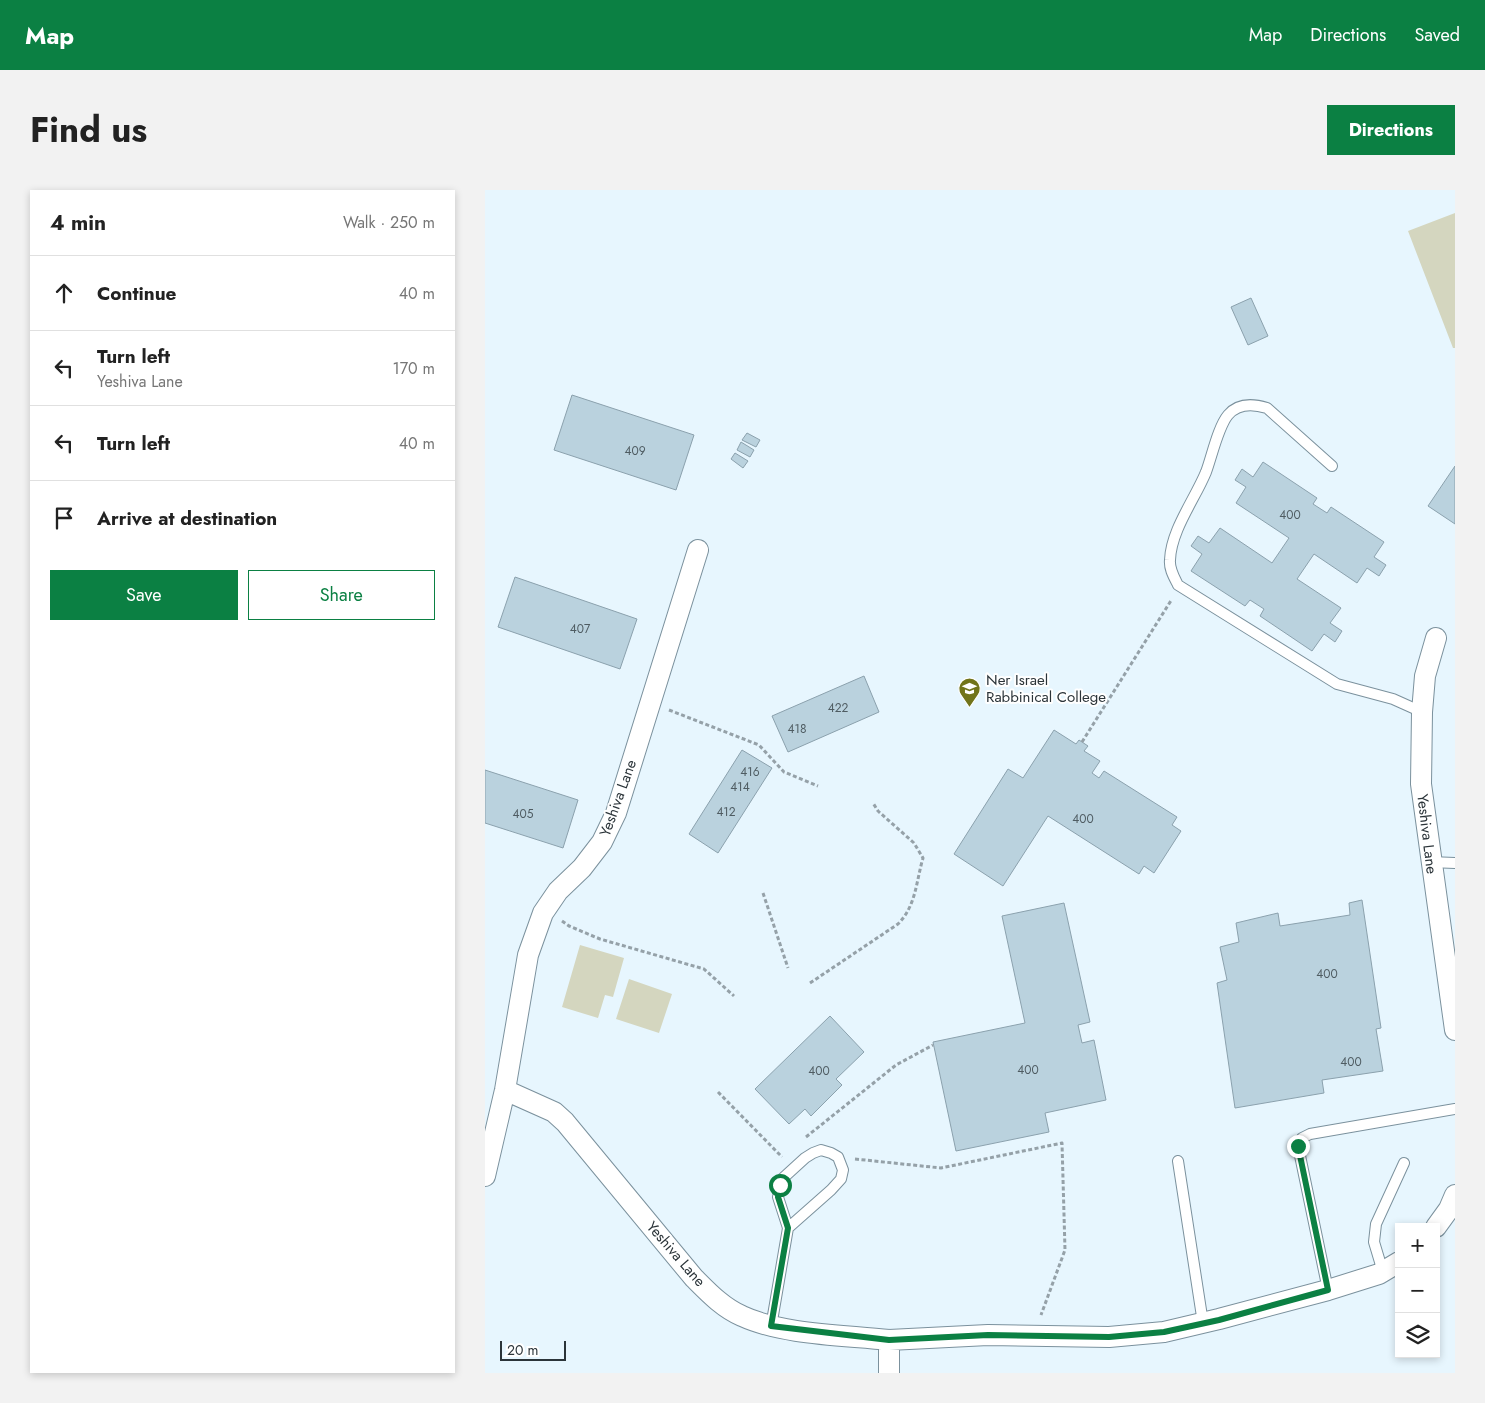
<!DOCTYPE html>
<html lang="en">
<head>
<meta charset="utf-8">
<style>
	body { margin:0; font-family:Jost,sans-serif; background:#f2f2f2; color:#222 }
	.controls { position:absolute; right:15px; bottom:15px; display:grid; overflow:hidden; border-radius:0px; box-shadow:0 2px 8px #0003 }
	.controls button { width:45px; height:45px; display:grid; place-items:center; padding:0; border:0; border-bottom:1px solid #e0e0e0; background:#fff; color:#222; font:25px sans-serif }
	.scale { position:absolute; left:15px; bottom:12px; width:66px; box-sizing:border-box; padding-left:5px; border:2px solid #2b3439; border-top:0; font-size:14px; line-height:18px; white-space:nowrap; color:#2b3439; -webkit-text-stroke:4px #fff; paint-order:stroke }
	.stop { position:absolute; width:15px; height:15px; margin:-11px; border:4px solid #0b8043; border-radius:50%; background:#fff }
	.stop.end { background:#0b8043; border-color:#fff; box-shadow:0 1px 5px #0008 }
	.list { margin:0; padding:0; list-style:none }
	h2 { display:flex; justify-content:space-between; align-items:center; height:65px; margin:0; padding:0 20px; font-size:21px }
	h2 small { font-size:16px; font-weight:400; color:#767676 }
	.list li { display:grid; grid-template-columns:32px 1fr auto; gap:15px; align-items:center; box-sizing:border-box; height:75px; padding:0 20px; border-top:1px solid #e0e0e0 }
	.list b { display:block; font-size:19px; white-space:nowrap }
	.list p { margin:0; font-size:16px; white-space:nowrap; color:#767676 }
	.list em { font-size:16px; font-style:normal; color:#767676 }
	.actions { display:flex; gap:10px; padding:15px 20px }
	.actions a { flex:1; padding:11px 0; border:1px solid #0b8043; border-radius:0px; text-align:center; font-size:18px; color:#0b8043 }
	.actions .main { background:#0b8043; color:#fff }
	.icon { flex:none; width:28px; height:28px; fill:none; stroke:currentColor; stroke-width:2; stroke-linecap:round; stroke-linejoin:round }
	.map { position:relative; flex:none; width:970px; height:1183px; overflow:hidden; border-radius:0px }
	header { display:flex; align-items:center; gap:30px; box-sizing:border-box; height:70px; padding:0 25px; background:#0b8043; color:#fff }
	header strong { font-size:24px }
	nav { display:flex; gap:28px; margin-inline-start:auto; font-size:18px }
	.intro { display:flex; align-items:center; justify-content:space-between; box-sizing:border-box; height:120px; padding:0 30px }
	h1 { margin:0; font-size:35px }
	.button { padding:12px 22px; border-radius:0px; background:#0b8043; color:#fff; font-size:18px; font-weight:700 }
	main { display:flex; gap:30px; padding:0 30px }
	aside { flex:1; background:#fff; border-radius:0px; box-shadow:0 2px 8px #0003 }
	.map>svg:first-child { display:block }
	.green { fill:#d4d6bf }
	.building { fill:#bad2de; stroke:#8ba1ad }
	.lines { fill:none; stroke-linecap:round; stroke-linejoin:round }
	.lane-casing { stroke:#7b919d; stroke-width:12 }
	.street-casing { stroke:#7b919d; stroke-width:22 }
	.path { stroke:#95a1a8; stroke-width:3; stroke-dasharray:4 2.5; stroke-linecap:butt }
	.lane { stroke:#fff; stroke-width:10 }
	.street { stroke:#fff; stroke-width:20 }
	.route { stroke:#0b8043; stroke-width:6 }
	.labels { text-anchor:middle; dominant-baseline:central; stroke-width:4; stroke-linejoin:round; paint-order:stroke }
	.number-label { font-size:12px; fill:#4f5c62 }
	.poi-label { font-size:15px; fill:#2b3439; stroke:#fff; text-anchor:start }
	.street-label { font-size:15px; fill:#2b3439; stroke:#fff }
</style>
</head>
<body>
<header>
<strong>Map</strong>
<nav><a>Map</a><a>Directions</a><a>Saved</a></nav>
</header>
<div class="intro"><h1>Find us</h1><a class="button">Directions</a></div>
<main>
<aside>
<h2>4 min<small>Walk · 250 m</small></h2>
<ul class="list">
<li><svg class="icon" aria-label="ahead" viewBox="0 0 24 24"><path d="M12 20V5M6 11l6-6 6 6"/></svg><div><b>Continue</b></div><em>40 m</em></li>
<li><svg class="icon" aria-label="left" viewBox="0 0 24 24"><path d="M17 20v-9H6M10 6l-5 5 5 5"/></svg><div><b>Turn left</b><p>Yeshiva Lane</p></div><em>170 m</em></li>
<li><svg class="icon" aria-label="left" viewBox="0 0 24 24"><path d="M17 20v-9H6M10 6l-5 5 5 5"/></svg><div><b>Turn left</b></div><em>40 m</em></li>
<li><svg class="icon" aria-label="arrive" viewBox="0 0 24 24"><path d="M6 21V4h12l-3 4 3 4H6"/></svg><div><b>Arrive at destination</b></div></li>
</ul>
<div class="actions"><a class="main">Save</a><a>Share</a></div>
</aside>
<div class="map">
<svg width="970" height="1183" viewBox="0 0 970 1183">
	<rect width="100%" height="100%" fill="#e7f6fe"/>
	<path class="green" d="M970,23V158H968L923,41Z
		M95,755L139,768L128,807L120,805L113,828L77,817Z
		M144,789L187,804L174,843L131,829Z"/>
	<path class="building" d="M766,108L783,146L763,155L746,117Z
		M87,205L209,245L191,300L69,260Z
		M262,243L275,250L271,257L257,250Z
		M256,252L269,260L265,267L252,260Z
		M250,263L263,271L258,278L246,269Z
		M778,272L832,308L828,314L842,323L846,317L899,352L889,367L901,375L894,386L882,378L872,393L829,364L812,389L856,418L845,433L857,441L850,452L839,444L827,461L775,426L779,419L765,410L760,416L706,381L717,364L706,356L713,346L724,353L735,338L787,373L804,348L751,313L761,297L750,290L757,279L768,287Z
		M970,276V334L943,316Z
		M30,387L152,429L135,479L13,437Z
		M379,486L394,522L303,562L287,526Z
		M569,540L591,554L594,550L603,556L599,561L615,571L607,583L614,588L619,581L692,627L687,635L696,641L669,683L659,676L654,684L563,626L518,696L469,664L523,579L538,588Z
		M257,560L287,578L233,663L204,644Z
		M0,580L93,610L78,658L0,633Z
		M877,710L896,838L891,839L898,881L837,890L839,903L750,918L732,793L742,790L735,757L754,752L751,733L793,723L795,736L865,725L864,713Z
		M579,713L605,832L593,835L597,853L609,850L621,910L560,923L564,942L471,961L448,852L540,833L517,726Z
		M345,826L379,862L351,889L357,895L326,926L320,919L304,934L270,899Z"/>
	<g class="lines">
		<defs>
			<path id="lane" d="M847,276L782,218C769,214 753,213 743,225C733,237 727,266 721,282C710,309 686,340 685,370C684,379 689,387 693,395L852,494L908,509L937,522
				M945,672L970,673
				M693,971L718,1133
				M898,1082L889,1052L891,1034L919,973
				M843,1100L813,956L817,948L825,944L970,919
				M286,1137L303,1038L346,1000L356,989L358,980L353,967L346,963L336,960L328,963L320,968L297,989L293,1007L303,1038"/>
			<path id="street" d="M951,448L940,486L937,522L936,594L970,840
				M20,900L69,922L80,932L209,1088C223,1102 238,1118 257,1126C298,1145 359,1145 404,1150V1183
				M0,986L20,900L43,765L58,723L73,701L97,678L117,652L131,623L213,360
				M951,1037L964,1019L970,1005
				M404,1150L503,1145L624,1147L679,1142L734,1129L843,1100L894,1084L914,1072"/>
		</defs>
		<use href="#lane" class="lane-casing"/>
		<use href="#street" class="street-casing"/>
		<path class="path" d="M184,520L274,555L299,582L333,596
			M597,552L687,409
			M278,703L303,778
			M77,731L84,736L115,749L219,779L249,806
			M325,793L413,734C431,716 431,692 438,668L429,653L393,621L388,613
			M233,902L297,967
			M321,947L411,875L448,855
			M370,969L456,978L577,953L580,1060L556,1125"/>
		<use href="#lane" class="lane"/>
		<use href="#street" class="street"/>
	</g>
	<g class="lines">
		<path class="route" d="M295,995L293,1007L303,1038L286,1136L404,1150L503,1145L624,1147L679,1142L734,1130L843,1100L813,956"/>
	</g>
	<defs>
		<symbol id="university-pin" viewBox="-11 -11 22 30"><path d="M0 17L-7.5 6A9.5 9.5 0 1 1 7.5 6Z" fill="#71741a" stroke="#fff"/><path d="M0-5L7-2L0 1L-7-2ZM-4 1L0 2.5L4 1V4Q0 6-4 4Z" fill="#fff"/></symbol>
	</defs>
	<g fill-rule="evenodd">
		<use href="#university-pin" x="472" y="486" width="25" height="34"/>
	</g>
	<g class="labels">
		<g class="number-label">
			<text x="150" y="261">409</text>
			<text x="805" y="325">400</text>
			<text x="95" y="439">407</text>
			<text x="353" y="518">422</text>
			<text x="312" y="539">418</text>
			<text x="265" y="582">416</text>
			<text x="255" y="597">414</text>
			<text x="241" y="622">412</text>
			<text x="38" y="624">405</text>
			<text x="598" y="629">400</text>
			<text x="842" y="784">400</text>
			<text x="866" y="872">400</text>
			<text x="543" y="880">400</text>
			<text x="334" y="881">400</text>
		</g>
		<g class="poi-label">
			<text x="501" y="490">Ner Israel<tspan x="501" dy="17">Rabbinical College</tspan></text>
		</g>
		<g class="street-label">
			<text transform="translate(133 608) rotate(-70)">Yeshiva Lane</text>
			<text transform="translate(942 644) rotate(83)">Yeshiva Lane</text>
			<text transform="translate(191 1064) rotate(49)">Yeshiva Lane</text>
		</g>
	</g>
</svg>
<div class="controls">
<button>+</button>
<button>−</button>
<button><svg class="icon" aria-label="layers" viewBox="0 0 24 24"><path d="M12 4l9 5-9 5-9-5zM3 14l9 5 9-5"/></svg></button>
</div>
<div class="scale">20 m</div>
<div class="stop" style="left:295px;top:995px"></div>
<div class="stop end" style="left:813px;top:956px"></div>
</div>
</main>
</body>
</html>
